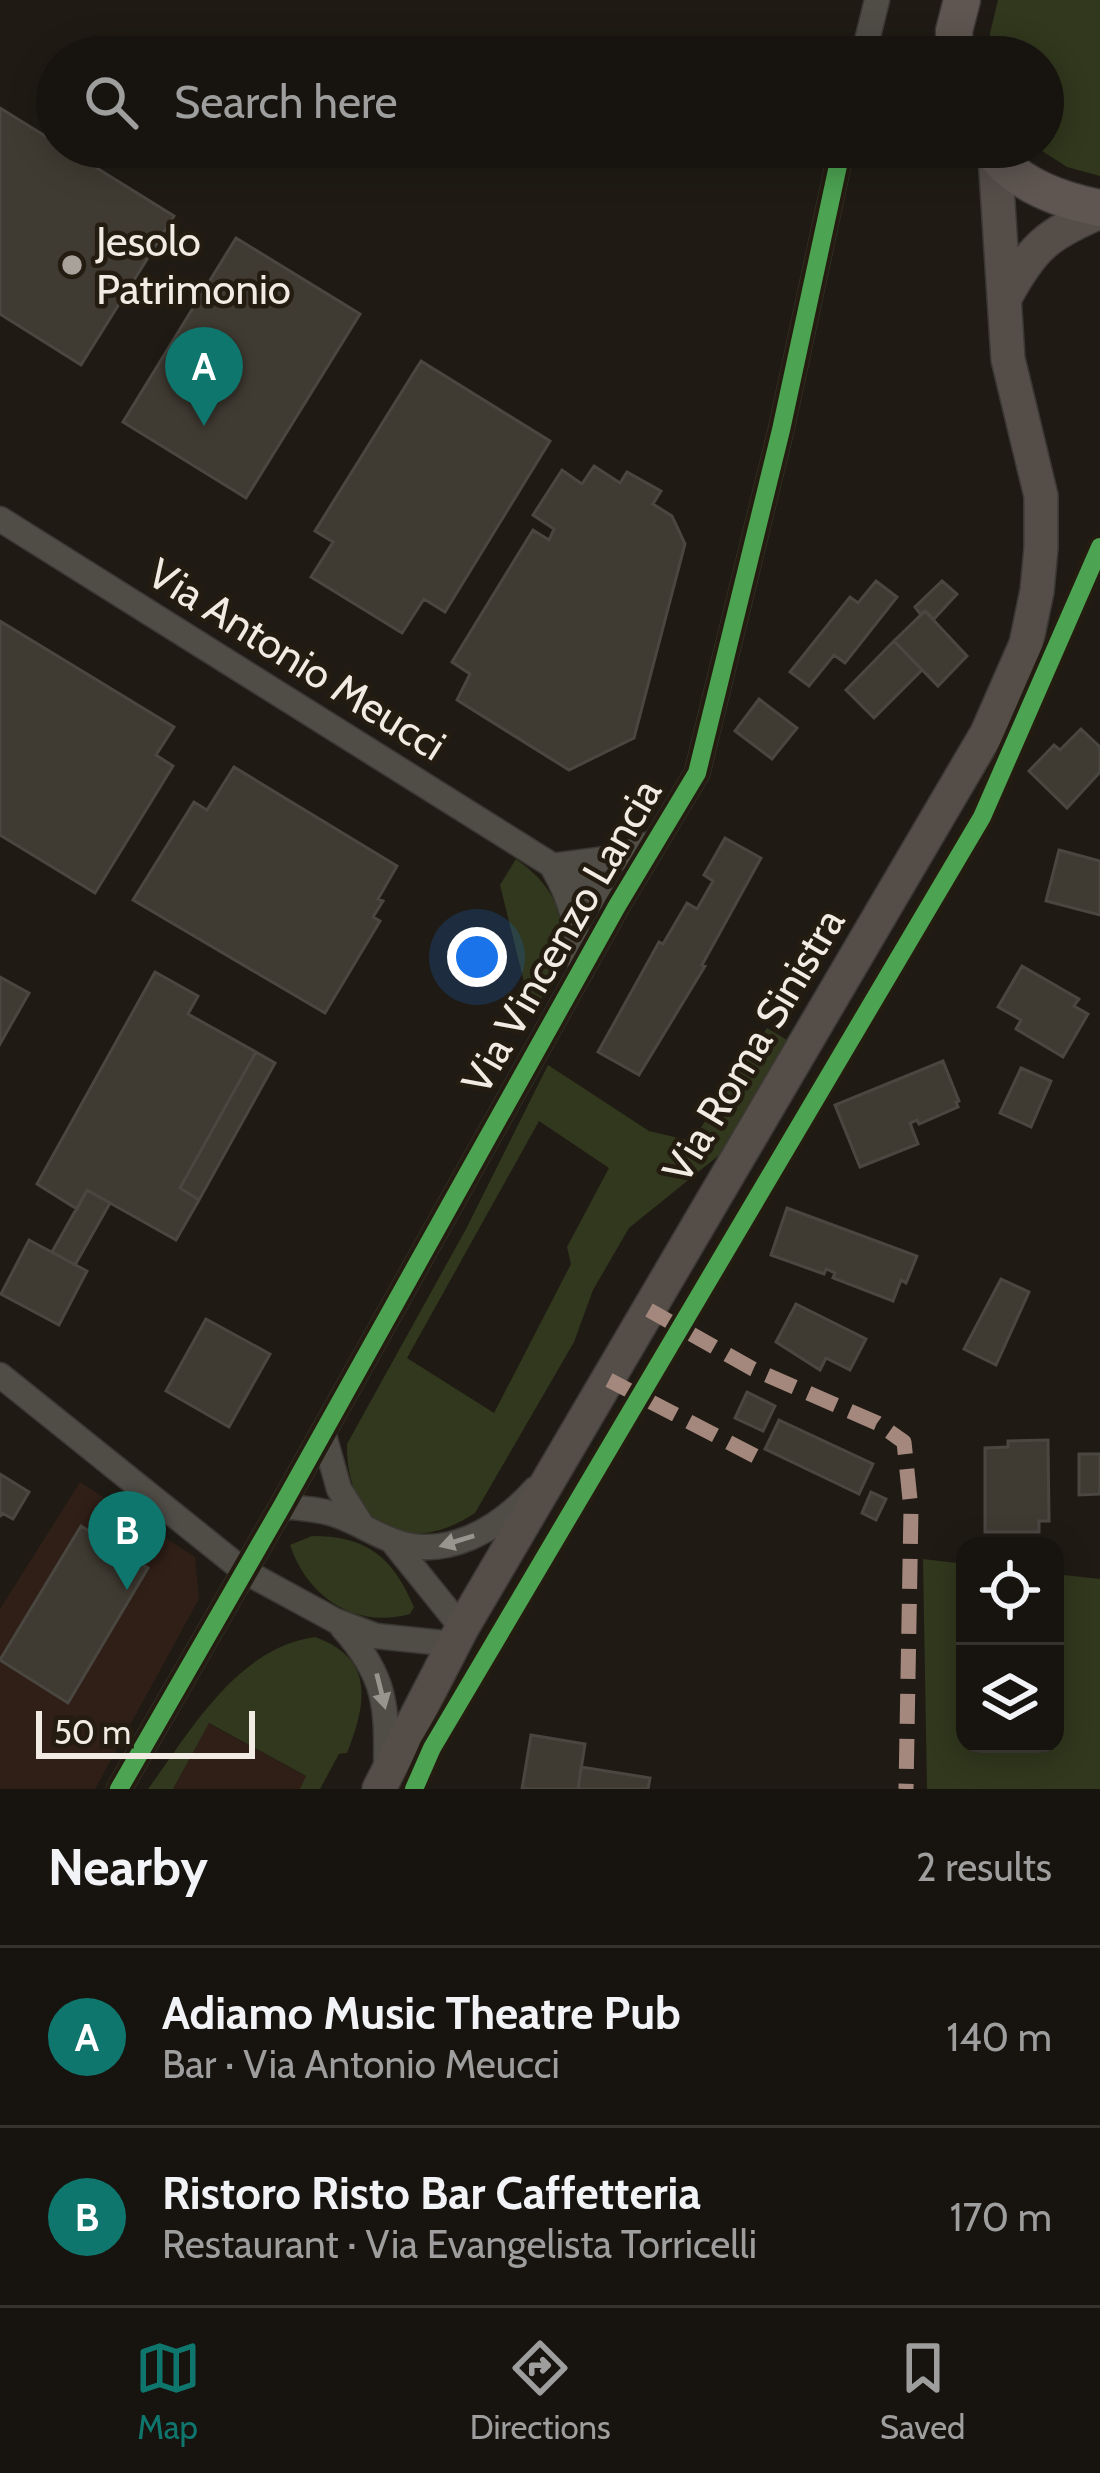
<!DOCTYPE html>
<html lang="en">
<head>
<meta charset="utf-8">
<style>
	body { margin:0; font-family:Cabin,sans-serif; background:#201d18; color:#f1f3f6 }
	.controls { position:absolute; right:36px; bottom:36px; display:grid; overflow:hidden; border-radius:24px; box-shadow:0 6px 30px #0003 }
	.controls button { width:108px; height:108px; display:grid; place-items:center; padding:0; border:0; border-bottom:3px solid #36332f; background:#17140f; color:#f1f3f6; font:60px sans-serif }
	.scale { position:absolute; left:36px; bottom:30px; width:219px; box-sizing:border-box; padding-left:12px; border:6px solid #f1ebe4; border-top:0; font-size:33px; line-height:42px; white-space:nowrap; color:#f1ebe4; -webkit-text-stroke:9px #241c10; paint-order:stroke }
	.you { position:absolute; left:477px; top:957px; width:42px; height:42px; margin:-30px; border:9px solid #fff; border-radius:50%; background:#1a73e8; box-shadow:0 0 0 18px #1a73e833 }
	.badge { display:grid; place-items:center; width:78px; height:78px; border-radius:50%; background:#0f766e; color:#fff; font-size:39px; font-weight:700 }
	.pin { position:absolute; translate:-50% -99px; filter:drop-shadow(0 3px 6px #0008) }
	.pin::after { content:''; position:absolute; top:63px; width:42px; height:36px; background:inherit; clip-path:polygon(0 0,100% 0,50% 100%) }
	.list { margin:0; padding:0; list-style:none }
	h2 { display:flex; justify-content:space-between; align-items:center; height:156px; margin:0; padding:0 48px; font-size:51px }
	h2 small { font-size:39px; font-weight:400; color:#9e9e9e }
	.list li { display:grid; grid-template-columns:78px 1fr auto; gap:36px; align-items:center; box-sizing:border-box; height:180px; padding:0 48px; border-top:3px solid #36332f }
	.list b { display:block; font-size:45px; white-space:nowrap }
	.list p { margin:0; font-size:39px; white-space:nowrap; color:#9e9e9e }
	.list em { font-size:39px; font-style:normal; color:#9e9e9e }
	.icon { flex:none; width:66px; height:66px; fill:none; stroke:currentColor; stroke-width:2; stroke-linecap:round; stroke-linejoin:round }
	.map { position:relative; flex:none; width:1100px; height:1789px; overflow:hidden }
	.search { position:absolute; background:#17140f; box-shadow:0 6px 30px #0003; left:36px; right:36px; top:36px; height:132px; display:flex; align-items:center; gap:30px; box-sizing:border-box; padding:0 42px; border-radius:66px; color:#9e9e9e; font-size:45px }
	.sheet { height:516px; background:#17140f }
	nav { display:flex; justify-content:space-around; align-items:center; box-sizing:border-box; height:168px; border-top:3px solid #36332f; background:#17140f; font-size:33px; color:#9e9e9e }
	nav a { display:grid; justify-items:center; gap:6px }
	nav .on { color:#0f766e }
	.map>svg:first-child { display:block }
	.commercial { fill:#2f1f17 }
	.green { fill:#31381d; fill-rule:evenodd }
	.building { fill:#403b32; stroke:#4a4640; stroke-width:3 }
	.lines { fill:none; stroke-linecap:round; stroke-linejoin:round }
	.street-casing { stroke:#3b3733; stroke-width:27 }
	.secondary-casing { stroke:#3b3733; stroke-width:36 }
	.primary-casing { stroke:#3b3733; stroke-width:39 }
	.street { stroke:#504d47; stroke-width:24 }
	.secondary { stroke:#544d48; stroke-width:33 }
	.primary { stroke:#5f5651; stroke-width:36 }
	.quiet { stroke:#a5887d; stroke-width:15; stroke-dasharray:30 15; stroke-linecap:butt }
	.cycleway-casing { stroke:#241c10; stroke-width:26 }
	.cycleway { stroke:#4ca352; stroke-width:18 }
	.oneway { fill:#98948e }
	.poi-dot { fill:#a8a29b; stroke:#241c10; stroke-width:4.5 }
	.labels { text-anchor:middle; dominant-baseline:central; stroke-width:9; stroke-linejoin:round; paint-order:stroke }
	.poi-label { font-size:42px; fill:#f1ebe4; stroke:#241c10; text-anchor:start }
	.street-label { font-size:42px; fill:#f1ebe4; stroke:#241c10 }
</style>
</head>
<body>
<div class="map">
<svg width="1100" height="1789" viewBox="0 0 1100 1789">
	<rect width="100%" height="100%" fill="#1f1b14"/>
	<path class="commercial" d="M80,1482L195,1557L199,1599L95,1789H0V1609Z
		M208,1723L307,1777L300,1789H173Z"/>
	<path class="green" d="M998,0H1100V176L1067,167L1036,147H1043V57H989L990,33Z
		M516,859C584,907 562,956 533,1018L500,885Z
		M767,1028L792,1043L723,1152L629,1228L593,1290L574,1342L475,1513C406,1559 346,1525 347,1444L466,1229L548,1065L649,1131L687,1140L696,1135ZM539,1121L609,1168L567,1247L571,1264L494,1413L407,1358Z
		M312,1536C368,1536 393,1558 414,1607L410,1614C355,1629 308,1598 290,1545Z
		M923,1559L965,1564V1744H1055V1574L1100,1579V1789H927Z
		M315,1637C376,1659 366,1704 347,1753L339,1754L320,1789H300L306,1776L209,1723L173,1789H148C191,1730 237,1648 315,1637Z"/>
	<path class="building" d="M0,108L174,216L81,365L0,314Z
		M236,238L360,314L246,498L123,422Z
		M421,361L550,441L445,612L424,599L402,633L311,577L333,542L315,531Z
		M594,466L620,483L627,472L661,491L653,504L672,516L685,544L634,738L569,770L457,700L470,674L452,662L533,530L549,540L554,529L533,515L562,470L582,484Z
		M876,581L897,597L845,663L834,655L809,686L790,672L850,597L858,603Z
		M942,581L957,594L934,619L925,611L921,615L915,607Z
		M925,611L967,656L938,686L894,641Z
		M0,621L174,727L156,755L173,766L95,893L0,835Z
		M894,641L922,670L874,718L846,690Z
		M759,699L797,728L772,759L735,731Z
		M1081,729L1100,747V772L1067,808L1029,771L1054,745L1060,750Z
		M234,767L397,866L378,899L383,901L373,917L380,921L325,1013L133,900L194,802L207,810Z
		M725,838L761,858L702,965L705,966L639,1075L598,1052L659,942L663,944L687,903L697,909L713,881L704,875Z
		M1059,850L1100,861V915L1046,901Z
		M1022,966L1079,999L1074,1006L1088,1014L1063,1057L1016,1029L1021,1020L998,1007Z
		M155,972L198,996L188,1014L256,1052L180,1188L199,1200L176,1240L87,1190L77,1209L37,1184Z
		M0,977L29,993L0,1044Z
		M256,1052L275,1063L199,1200L180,1188Z
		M943,1061L959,1101L956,1102L958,1107L919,1124L917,1120L910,1123L918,1144L860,1167L835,1105Z
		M1021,1068L1051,1081L1031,1127L1000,1113Z
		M87,1190L110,1203L75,1265L52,1252Z
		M787,1208L917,1256L906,1283L901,1280L893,1301L833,1278L835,1273L826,1269L824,1274L771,1255Z
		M29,1240L87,1271L59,1325L1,1294Z
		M1001,1279L1029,1292L996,1365L964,1349Z
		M796,1304L866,1339L850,1370L826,1358L820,1370L776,1342Z
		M206,1319L270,1354L229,1427L166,1391Z
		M747,1392L775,1406L763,1431L735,1418Z
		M779,1420L873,1464L859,1494L765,1449Z
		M1048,1440L1049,1521H1039V1532H985V1448L1008,1447V1441Z
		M1079,1454H1100V1494L1079,1495Z
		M0,1474L29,1492L13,1519L2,1513L0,1517Z
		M871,1492L886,1499L876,1520L862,1513Z
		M81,1526L148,1568L68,1703L0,1660Z
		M531,1735L585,1744L578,1789H522Z
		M581,1767L650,1778L648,1789H578Z"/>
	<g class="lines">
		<defs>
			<path id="street" d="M863,57L877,0
				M0,519L617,906
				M552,866L621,857L656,841
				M553,868C573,902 578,932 581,971
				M0,1375L244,1571L336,1621L376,1636L453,1644
				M323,1432L339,1489L361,1524
				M282,1506C298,1508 315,1509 330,1513C352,1519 370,1532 391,1540C445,1562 499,1529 535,1489
				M392,1541L462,1628
				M342,1627C387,1677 387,1706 386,1771
				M119,1789L282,1506L617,906L697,773L781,430L842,147"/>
			<path id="secondary" d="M1006,296C1033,246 1048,234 1100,212
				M379,1789L462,1628L987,733L1026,644L1037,591L1041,548V496L1008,359L995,156"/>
			<path id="primary" d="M955,57L954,31L962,0
				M989,147C1014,184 1058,200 1100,208"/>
		</defs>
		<use href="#street" class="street-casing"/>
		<use href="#secondary" class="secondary-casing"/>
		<use href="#primary" class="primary-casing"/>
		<use href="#street" class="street"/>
		<use href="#secondary" class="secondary"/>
		<use href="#primary" class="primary"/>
		<path class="quiet" d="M649,1310L753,1369L877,1423L904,1442L911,1509L906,1789
			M609,1380L755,1456"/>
		<defs>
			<path id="cycleway" d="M119,1789L282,1506L617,906L697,773L781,430L842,147
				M414,1789L432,1748L982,817L1100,547"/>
		</defs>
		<use href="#cycleway" class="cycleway-casing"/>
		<use href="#cycleway" class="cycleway"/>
	</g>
	<defs><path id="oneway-solid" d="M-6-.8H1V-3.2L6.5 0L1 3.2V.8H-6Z" transform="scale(3)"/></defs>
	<g class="oneway">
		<use href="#oneway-solid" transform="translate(457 1541) rotate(163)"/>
		<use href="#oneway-solid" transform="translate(381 1691) rotate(76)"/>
	</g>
	<circle class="poi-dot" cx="72" cy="265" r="12"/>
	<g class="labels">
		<g class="poi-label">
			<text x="96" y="241">Jesolo<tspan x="96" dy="48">Patrimonio</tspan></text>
		</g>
		<g class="street-label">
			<text transform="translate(297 659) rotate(32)">Via Antonio Meucci</text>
			<text transform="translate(561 936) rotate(-60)">Via Vincenzo Lancia</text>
			<text transform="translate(753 1045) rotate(-59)">Via Roma Sinistra</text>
		</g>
	</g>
</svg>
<div class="controls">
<button><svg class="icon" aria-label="locate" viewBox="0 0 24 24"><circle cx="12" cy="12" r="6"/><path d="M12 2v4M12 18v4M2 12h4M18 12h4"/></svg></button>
<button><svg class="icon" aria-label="layers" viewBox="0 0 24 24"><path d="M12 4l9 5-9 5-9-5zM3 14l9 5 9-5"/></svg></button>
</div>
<div class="scale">50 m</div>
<div class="you"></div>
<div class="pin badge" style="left:204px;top:426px">A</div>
<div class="pin badge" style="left:127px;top:1590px">B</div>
<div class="search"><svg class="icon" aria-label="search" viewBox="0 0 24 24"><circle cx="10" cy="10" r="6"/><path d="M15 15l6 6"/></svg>Search here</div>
</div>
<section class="sheet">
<h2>Nearby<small>2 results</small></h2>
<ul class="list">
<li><span class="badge">A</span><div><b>Adiamo Music Theatre Pub</b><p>Bar · Via Antonio Meucci</p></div><em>140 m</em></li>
<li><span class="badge">B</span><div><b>Ristoro Risto Bar Caffetteria</b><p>Restaurant · Via Evangelista Torricelli</p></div><em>170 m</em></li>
</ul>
</section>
<nav>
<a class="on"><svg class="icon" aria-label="map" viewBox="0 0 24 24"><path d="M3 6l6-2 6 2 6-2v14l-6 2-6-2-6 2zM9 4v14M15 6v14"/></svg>Map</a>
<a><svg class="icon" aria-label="directions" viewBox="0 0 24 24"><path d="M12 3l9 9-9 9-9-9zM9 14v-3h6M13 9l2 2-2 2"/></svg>Directions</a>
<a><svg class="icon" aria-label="saved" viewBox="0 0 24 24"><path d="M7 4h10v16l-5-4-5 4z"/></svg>Saved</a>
</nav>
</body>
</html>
